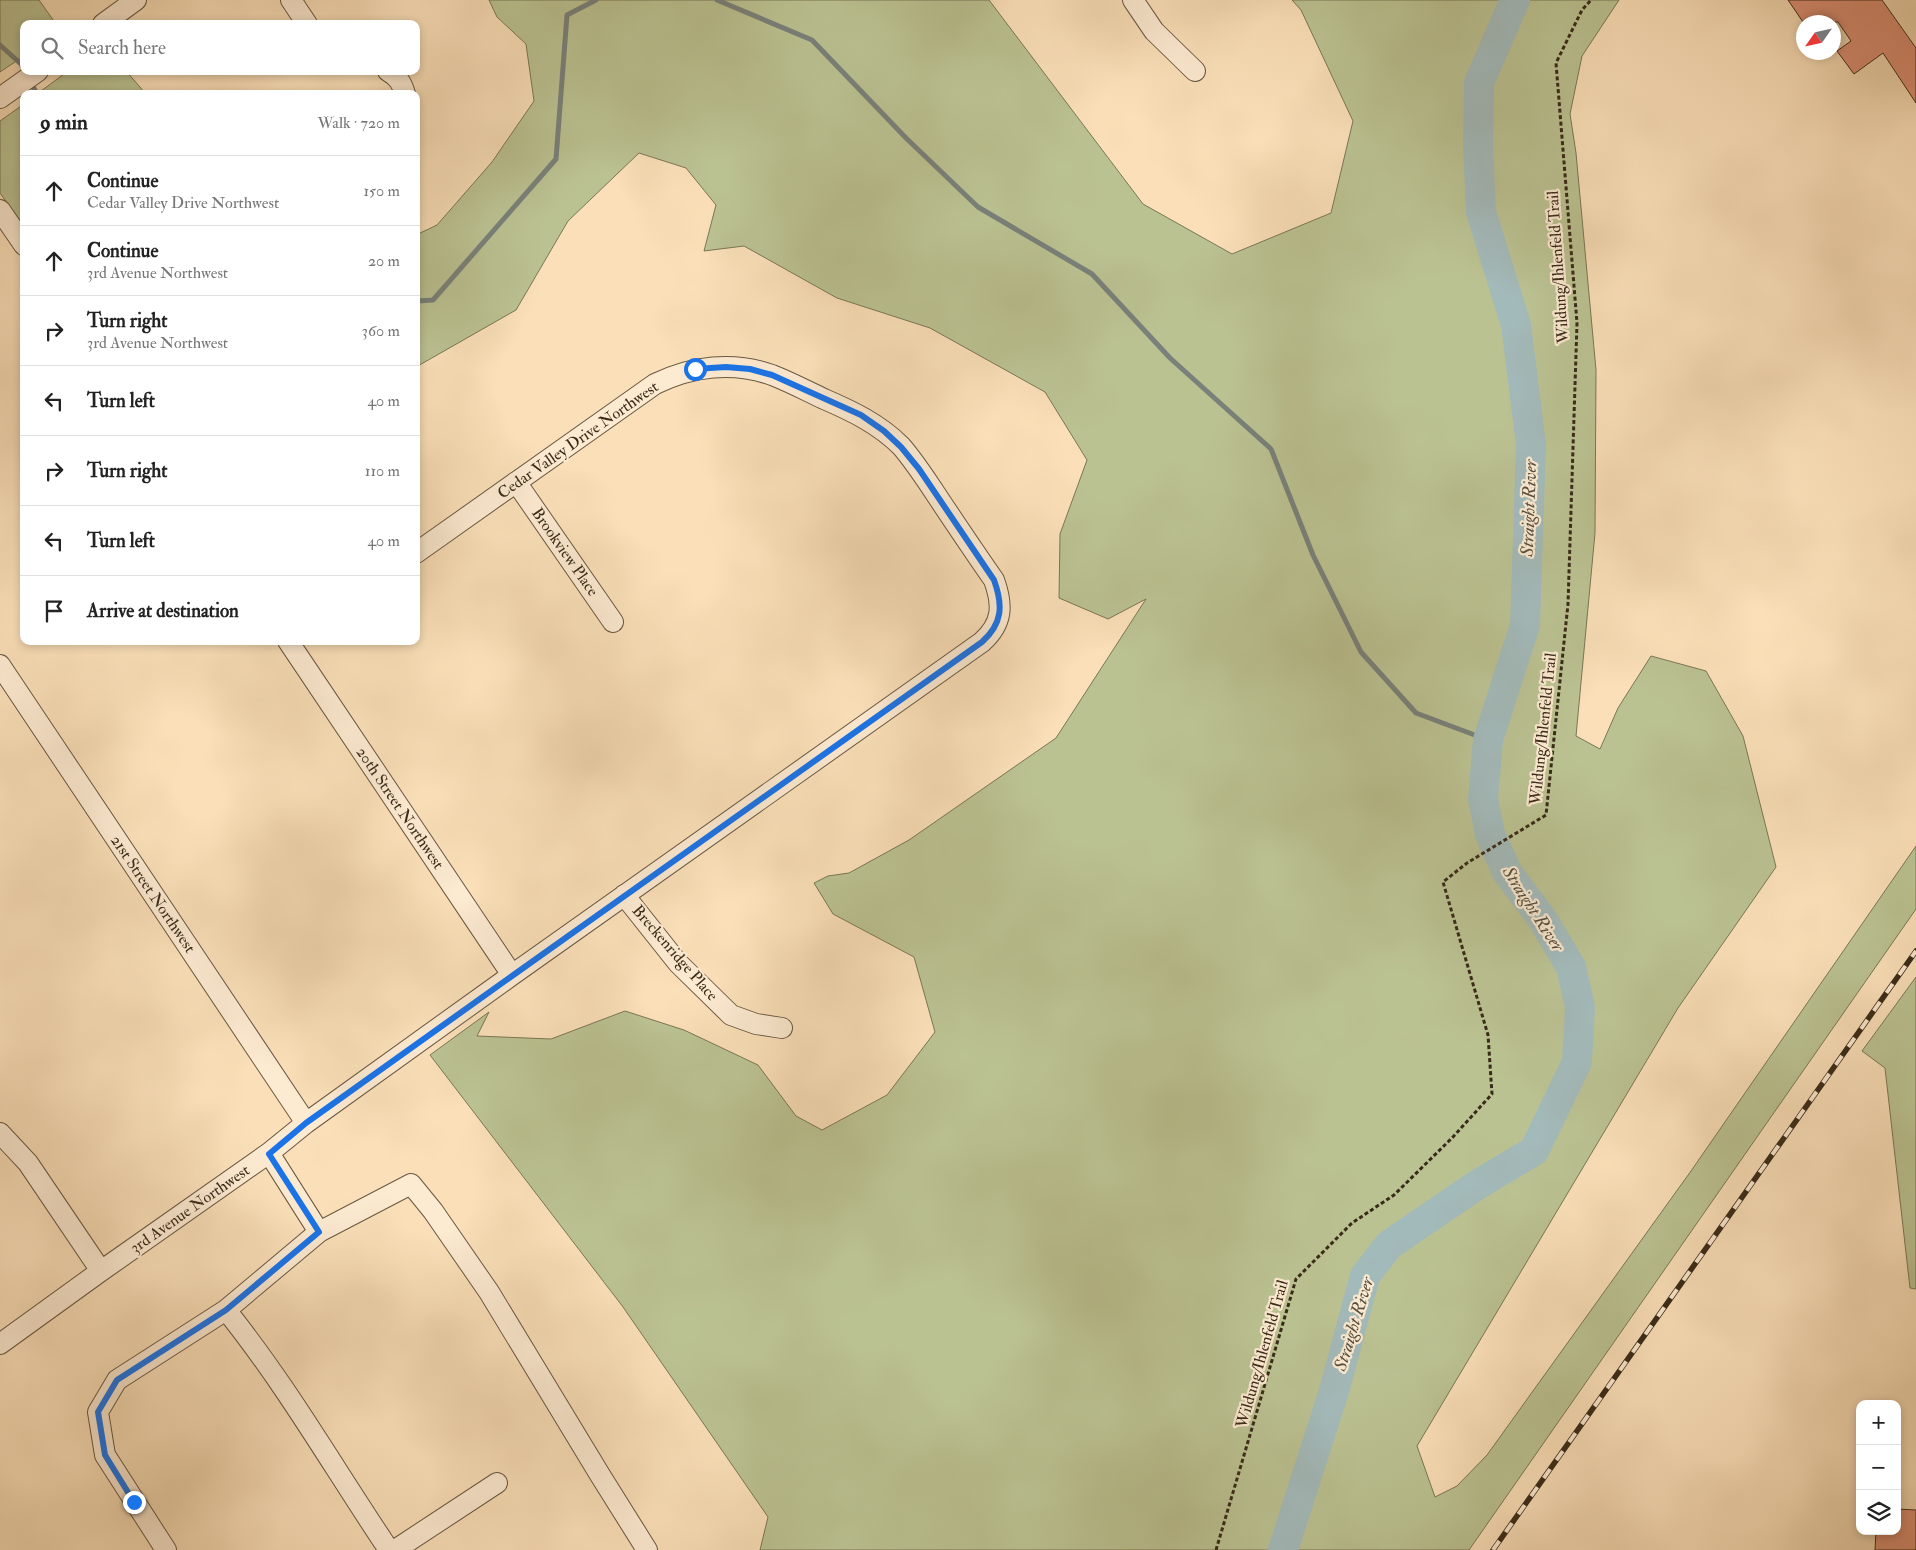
<!DOCTYPE html>
<html lang="en">
<head>
<meta charset="utf-8">
<style>
	body { margin:0; font-family:"IM FELL Double Pica",serif; background:#f2f2f2; color:#222 }
	.controls { position:absolute; right:15px; bottom:15px; display:grid; overflow:hidden; border-radius:10px; box-shadow:0 2px 8px #0003 }
	.controls button { width:45px; height:45px; display:grid; place-items:center; padding:0; border:0; border-bottom:1px solid #e0e0e0; background:#fff; color:#222; font:25px sans-serif }
	.compass { position:absolute; left:1796px; top:15px; width:45px; height:45px; border-radius:50%; background:#fff; box-shadow:0 2px 8px #0003; rotate:236deg }
	.stop { position:absolute; width:15px; height:15px; margin:-11px; border:4px solid #1a73e8; border-radius:50%; background:#fff }
	.stop.end { background:#1a73e8; border-color:#fff; box-shadow:0 1px 5px #0008 }
	.list { margin:0; padding:0; list-style:none }
	h2 { display:flex; justify-content:space-between; align-items:center; height:65px; margin:0; padding:0 20px; font-size:21px }
	h2 small { font-size:16px; font-weight:400; color:#767676 }
	.list li { display:grid; grid-template-columns:32px 1fr auto; gap:15px; align-items:center; box-sizing:border-box; height:70px; padding:0 20px; border-top:1px solid #e0e0e0 }
	.list b { display:block; font-size:19px; white-space:nowrap }
	.list p { margin:0; font-size:16px; white-space:nowrap; color:#767676 }
	.list em { font-size:16px; font-style:normal; color:#767676 }
	.icon { flex:none; width:28px; height:28px; fill:none; stroke:currentColor; stroke-width:2; stroke-linecap:round; stroke-linejoin:round }
	.map { position:relative; flex:none; width:1916px; height:1550px; overflow:hidden }
	.search { position:absolute; background:#fff; box-shadow:0 2px 8px #0003; left:20px; top:20px; width:400px; height:55px; display:flex; align-items:center; gap:12px; box-sizing:border-box; padding:0 18px; border-radius:10px; color:#767676; font-size:19px }
	.panel { position:absolute; background:#fff; box-shadow:0 2px 8px #0003; left:20px; top:90px; width:400px; height:555px; border-radius:10px }
	.map>svg:first-child { display:block }
	.green { fill:#bbc292; stroke:#7a7656 }
	.lines { fill:none; stroke-linecap:round; stroke-linejoin:round }
	.stream { stroke:#79817a; stroke-width:5 }
	.river { stroke:#a3baba; stroke-width:30 }
	.building { fill:#df9177; stroke:#392b19 }
	.minor-casing { stroke:#695841; stroke-width:22 }
	.path { stroke:#392b19; stroke-width:3; stroke-dasharray:4 2.5; stroke-linecap:butt }
	.minor { stroke:#fcead1; stroke-width:20 }
	.rail-casing { stroke:#392b19; stroke-width:5.5 }
	.rail { stroke:#fcead1; stroke-width:4; stroke-dasharray:11; stroke-linecap:butt }
	.route { stroke:#1a73e8; stroke-width:6 }
	.labels { text-anchor:middle; dominant-baseline:central; stroke-width:4.5; stroke-linejoin:round; paint-order:stroke }
	.street-label { font-size:16px; fill:#392b19; stroke:#fcead1 }
	.water-label { font-size:18px; font-style:italic; fill:#544f41; stroke:#fcead1 }
</style>
</head>
<body>
<div class="map">
<svg width="1916" height="1550" viewBox="0 0 1916 1550">
	<rect width="100%" height="100%" fill="#fadfb8"/>
	<filter id="stains"><feTurbulence type="fractalNoise" baseFrequency=".004" numOctaves="4"/><feColorMatrix values="0 0 0 0 .2 0 0 0 0 .09 0 0 0 0 .02 0 0 0 .5 -.17"/></filter>
	<radialGradient id="worn" r=".72"><stop offset=".6" stop-color="#630" stop-opacity="0"/><stop offset="1" stop-color="#630" stop-opacity=".3"/></radialGradient>
	<path class="green" d="M0,0H39L56,24H24V56L0,72Z
		M489,0H989L1143,204L1232,254L1331,213L1353,121L1301,10L1292,0H1619L1582,56L1570,114L1576,153L1596,370L1595,533L1576,736L1600,749L1618,708L1651,656L1706,671L1743,736L1776,867L1678,1008L1417,1446L1435,1497L1457,1486L1487,1455L1691,1171L1916,846V909L1469,1550H760L768,1517L623,1307L430,1055L489,1012L477,1036L551,1039L625,1011L684,1030L758,1065L796,1116L822,1130L887,1095L935,1032L914,957L833,914L814,883L828,876L849,873L909,840L1056,738L1146,599L1108,619L1059,598L1060,534L1087,460L1045,392L930,328L837,298L744,246L704,251L716,205L686,168L639,153L568,221L516,310L416,367V235L437,225L492,162L534,101L526,44L497,17Z
		M68,71H126L146,94H37Z
		M24,104V227L0,193V121Z
		M1916,977V1289L1910,1288L1885,1068L1862,1051Z"/>
	<g class="lines">
		<path class="stream" d="M717,0L812,40L906,138L978,207L1092,274L1170,358L1271,449L1313,555L1361,652L1416,713L1488,740
			M0,45L21,64L24,69
			M31,83L37,94
			M416,301L433,300L556,159L567,15L596,0"/>
		<path class="river" d="M1283,1550L1334,1391L1365,1276L1389,1245L1477,1185L1534,1151L1577,1062L1580,1007L1571,967L1543,920L1507,872L1490,834L1483,799L1488,740L1525,625L1531,445L1516,325L1481,212L1478,146L1479,83L1515,0"/>
	</g>
	<path class="building" d="M1788,0H1882L1916,48V103L1883,53L1854,74L1837,51L1851,41L1838,22H1803Z
		M1897,1509L1916,1510V1550H1875L1876,1531H1897Z"/>
	<g class="lines">
		<defs>
			<path id="minor" d="M291,0L307,24
				M1133,0L1154,31L1195,71
				M103,24L136,0
				M388,71C398,77 402,83 405,94
				M0,98L38,71
				M0,210L24,245
				M516,482L613,622
				M288,641L512,975
				M0,665L306,1123
				M624,895L678,963L731,1015L756,1024L782,1028
				M0,1133L28,1163L101,1271
				M269,1153L319,1232
				M226,1310C287,1386 335,1470 389,1550
				M0,1344L101,1271L269,1153L306,1123L512,975L982,642C1003,623 1003,605 994,580C975,553 957,526 939,499C927,481 915,462 901,446C879,424 852,411 824,399C807,391 790,382 772,375C733,361 692,366 655,384L416,553
				M166,1550L105,1455L98,1412L117,1380L226,1310L319,1232L411,1184L433,1211L489,1292L600,1475L647,1550
				M395,1550L497,1483"/>
		</defs>
		<use href="#minor" class="minor-casing"/>
		<path class="path" d="M1216,1550L1296,1279L1352,1223L1394,1195L1452,1138L1492,1094L1488,1035L1443,882L1467,863L1546,815L1568,604L1577,323L1556,63L1582,10L1591,0"/>
		<use href="#minor" class="minor"/>
		<defs>
			<path id="rail" d="M1493,1550L1916,951"/>
		</defs>
		<use href="#rail" class="rail-casing"/>
		<use href="#rail" class="rail"/>
	</g>
	<g class="lines">
		<path class="route" d="M134,1502L105,1455L98,1412L117,1380L226,1310L319,1232L269,1154L306,1123L512,976L982,642C1003,623 1003,605 994,580L919,469L901,447L884,431L861,415L772,375L750,369L726,367L695,369"/>
	</g>
	<g class="labels">
		<g class="street-label">
			<text transform="translate(1558 267) rotate(-94)">Wildung/Ihlenfeld Trail</text>
			<text transform="translate(578 440) rotate(-35)">Cedar Valley Drive Northwest</text>
			<text transform="translate(565 552) rotate(55)">Brookview Place</text>
			<text transform="translate(1543 729) rotate(-84)">Wildung/Ihlenfeld Trail</text>
			<text transform="translate(400 808) rotate(56)">20th Street Northwest</text>
			<text transform="translate(153 894) rotate(56)">21st Street Northwest</text>
			<text transform="translate(675 953) rotate(49)">Breckenridge Place</text>
			<text transform="translate(190 1209) rotate(-35)">3rd Avenue Northwest</text>
			<text transform="translate(1262 1354) rotate(-74)">Wildung/Ihlenfeld Trail</text>
		</g>
		<g class="water-label">
			<text transform="translate(1529 508) rotate(-88)">Straight River</text>
			<text transform="translate(1533 909) rotate(57)">Straight River</text>
			<text transform="translate(1354 1324) rotate(-73)">Straight River</text>
		</g>
	</g>
	<rect width="100%" height="100%" filter="url(#stains)"/>
	<rect width="100%" height="100%" fill="url(#worn)"/>
</svg>
<div class="controls">
<button>+</button>
<button>−</button>
<button><svg class="icon" aria-label="layers" viewBox="0 0 24 24"><path d="M12 4l9 5-9 5-9-5zM3 14l9 5 9-5"/></svg></button>
</div>
<svg class="compass" viewBox="-18 -18 36 36"><path d="M0-13l5 13h-10z" fill="#e53935"/><path d="M0 13l5-13h-10z" fill="#767676"/></svg>
<div class="stop" style="left:695px;top:369px"></div>
<div class="stop end" style="left:134px;top:1502px"></div>
<div class="search"><svg class="icon" aria-label="search" viewBox="0 0 24 24"><circle cx="10" cy="10" r="6"/><path d="M15 15l6 6"/></svg>Search here</div>
<section class="panel">
<h2>9 min<small>Walk · 720 m</small></h2>
<ul class="list">
<li><svg class="icon" aria-label="ahead" viewBox="0 0 24 24"><path d="M12 20V5M6 11l6-6 6 6"/></svg><div><b>Continue</b><p>Cedar Valley Drive Northwest</p></div><em>150 m</em></li>
<li><svg class="icon" aria-label="ahead" viewBox="0 0 24 24"><path d="M12 20V5M6 11l6-6 6 6"/></svg><div><b>Continue</b><p>3rd Avenue Northwest</p></div><em>20 m</em></li>
<li><svg class="icon" aria-label="right" viewBox="0 0 24 24"><path d="M7 20v-9h11M14 6l5 5-5 5"/></svg><div><b>Turn right</b><p>3rd Avenue Northwest</p></div><em>360 m</em></li>
<li><svg class="icon" aria-label="left" viewBox="0 0 24 24"><path d="M17 20v-9H6M10 6l-5 5 5 5"/></svg><div><b>Turn left</b></div><em>40 m</em></li>
<li><svg class="icon" aria-label="right" viewBox="0 0 24 24"><path d="M7 20v-9h11M14 6l5 5-5 5"/></svg><div><b>Turn right</b></div><em>110 m</em></li>
<li><svg class="icon" aria-label="left" viewBox="0 0 24 24"><path d="M17 20v-9H6M10 6l-5 5 5 5"/></svg><div><b>Turn left</b></div><em>40 m</em></li>
<li><svg class="icon" aria-label="arrive" viewBox="0 0 24 24"><path d="M6 21V4h12l-3 4 3 4H6"/></svg><div><b>Arrive at destination</b></div></li>
</ul>
</section>
</div>
</body>
</html>
